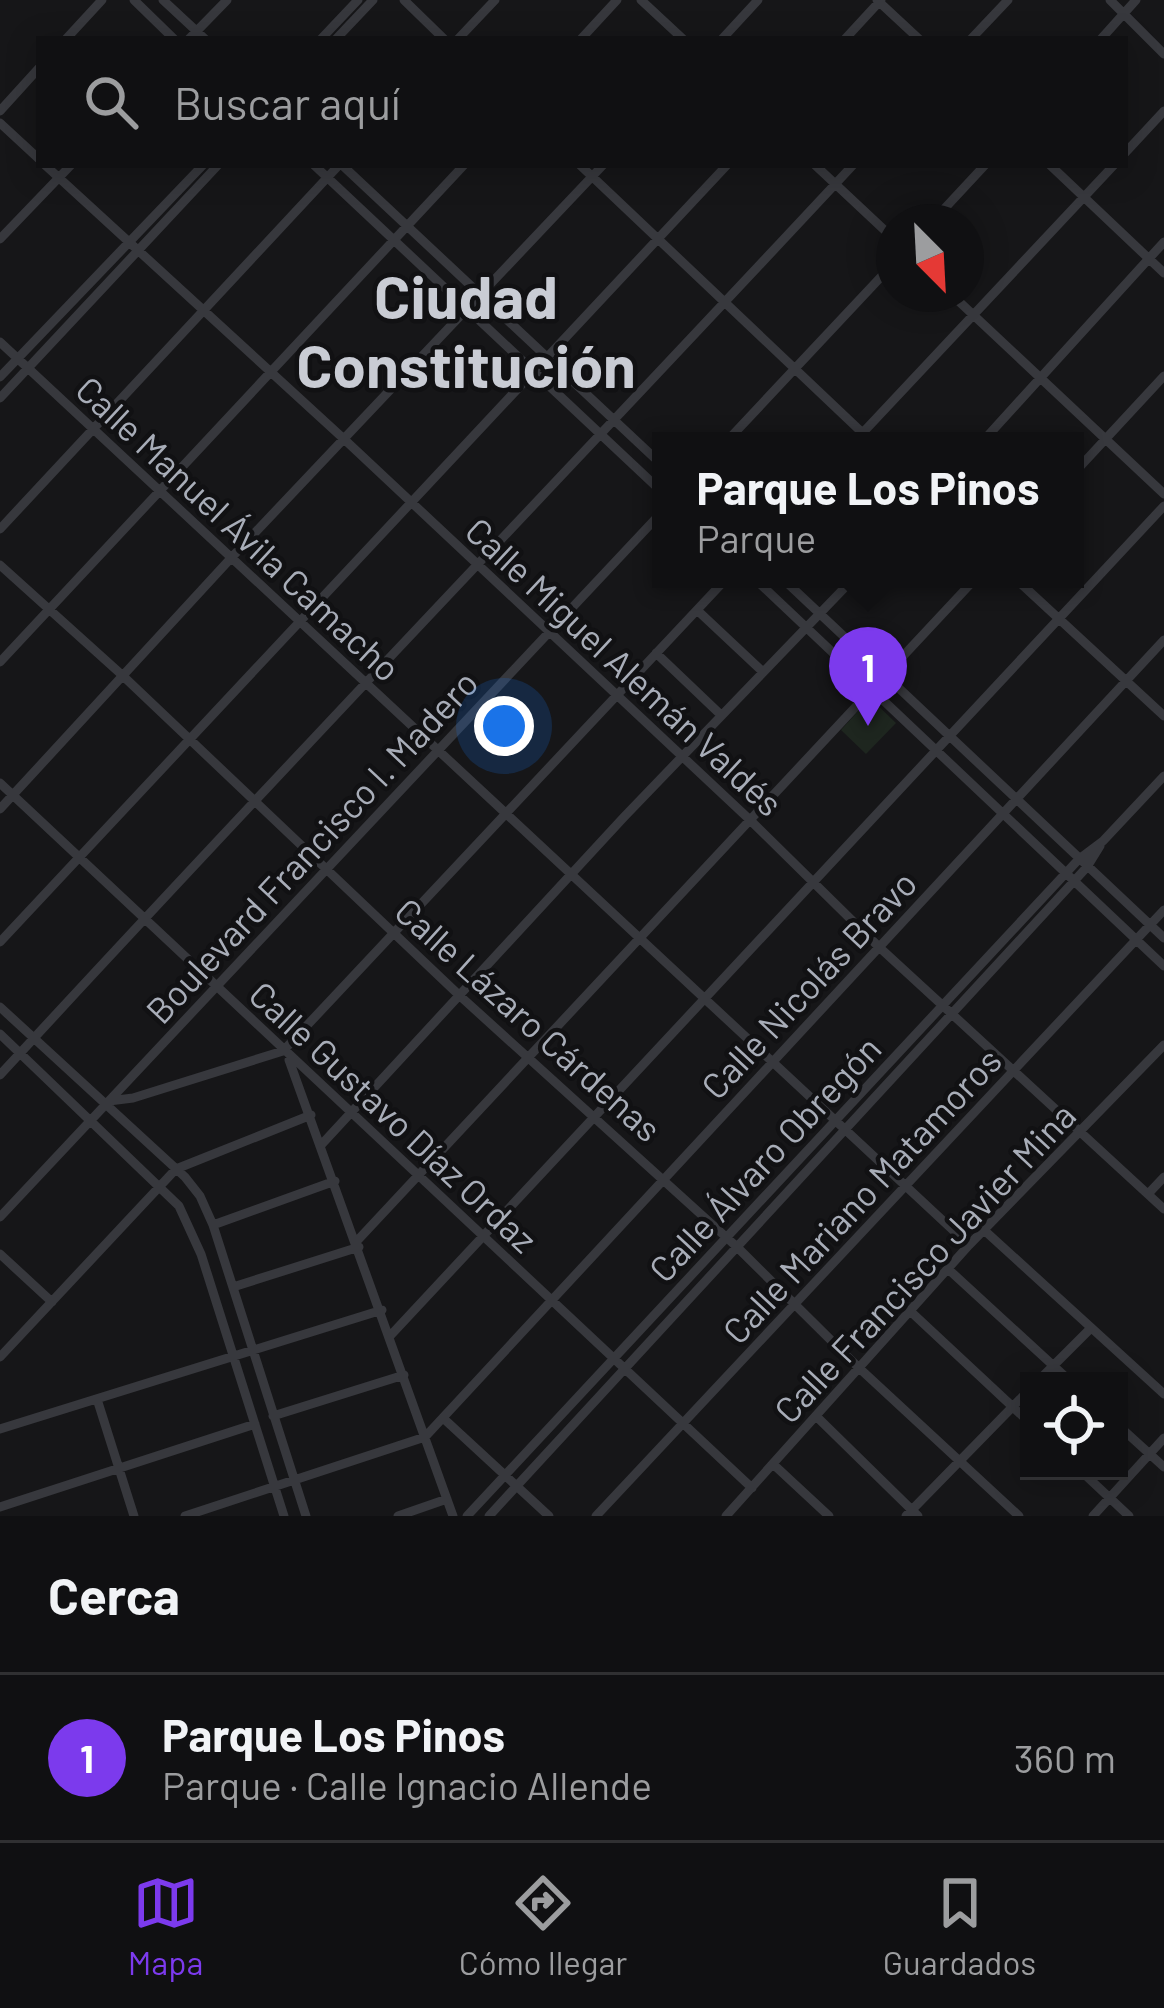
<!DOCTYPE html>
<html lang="es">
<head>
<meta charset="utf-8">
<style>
	body { margin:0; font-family:Barlow,sans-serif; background:#1e1e20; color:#f1f3f6 }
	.controls { position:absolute; right:36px; bottom:36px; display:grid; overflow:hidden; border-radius:0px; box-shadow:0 6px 30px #0003 }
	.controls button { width:108px; height:108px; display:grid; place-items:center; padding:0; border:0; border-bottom:3px solid #303032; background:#101012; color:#f1f3f6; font:60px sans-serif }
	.compass { position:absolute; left:876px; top:204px; width:108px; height:108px; border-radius:50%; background:#101012; box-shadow:0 6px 30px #0003; rotate:156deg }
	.you { position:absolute; left:504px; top:726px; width:42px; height:42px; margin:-30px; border:9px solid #fff; border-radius:50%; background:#1a73e8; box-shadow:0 0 0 18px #1a73e833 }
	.badge { display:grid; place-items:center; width:78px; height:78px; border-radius:50%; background:#7c3aed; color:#fff; font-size:39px; font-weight:700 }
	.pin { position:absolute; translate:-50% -99px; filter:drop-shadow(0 3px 6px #0008) }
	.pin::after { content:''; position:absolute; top:63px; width:42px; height:36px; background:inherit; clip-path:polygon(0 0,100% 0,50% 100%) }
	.popup { position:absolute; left:652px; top:432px; width:432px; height:156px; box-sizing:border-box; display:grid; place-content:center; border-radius:0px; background:#101012; filter:drop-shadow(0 3px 9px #0005); font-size:39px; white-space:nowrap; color:#9c9d9f }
	.popup b { font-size:45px; color:#f1f3f6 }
	.popup::after { content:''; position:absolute; left:50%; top:100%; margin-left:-24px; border:24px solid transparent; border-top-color:#101012 }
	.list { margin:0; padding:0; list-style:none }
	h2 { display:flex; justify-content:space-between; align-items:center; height:156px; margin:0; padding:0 48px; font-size:51px }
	h2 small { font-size:39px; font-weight:400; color:#9c9d9f }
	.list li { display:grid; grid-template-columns:78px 1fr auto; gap:36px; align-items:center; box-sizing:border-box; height:168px; padding:0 48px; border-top:3px solid #303032 }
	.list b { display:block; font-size:45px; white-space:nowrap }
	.list p { margin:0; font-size:39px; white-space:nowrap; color:#9c9d9f }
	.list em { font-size:39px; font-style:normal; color:#9c9d9f }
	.icon { flex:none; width:66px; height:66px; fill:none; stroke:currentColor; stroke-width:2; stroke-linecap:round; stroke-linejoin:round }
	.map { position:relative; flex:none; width:1164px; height:1516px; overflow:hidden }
	.search { position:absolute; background:#101012; box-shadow:0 6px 30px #0003; left:36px; right:36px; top:36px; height:132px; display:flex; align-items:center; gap:30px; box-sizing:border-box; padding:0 42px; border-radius:0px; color:#9c9d9f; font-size:45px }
	.sheet { height:324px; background:#101012 }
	nav { display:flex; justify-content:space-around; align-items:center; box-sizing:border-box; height:168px; border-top:3px solid #303032; background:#101012; font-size:33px; color:#9c9d9f }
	nav a { display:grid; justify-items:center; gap:6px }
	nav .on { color:#7c3aed }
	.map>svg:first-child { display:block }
	.green { fill:#1e261f }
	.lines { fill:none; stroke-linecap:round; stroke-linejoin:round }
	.minor { stroke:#37383d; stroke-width:9 }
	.labels { text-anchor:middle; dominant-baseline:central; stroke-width:9; stroke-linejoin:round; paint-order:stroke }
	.street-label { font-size:36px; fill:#a8adb8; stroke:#111113 }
	.town-label { font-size:60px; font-weight:bold; fill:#c9ccd4; stroke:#111113 }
</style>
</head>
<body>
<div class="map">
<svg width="1164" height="1516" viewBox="0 0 1164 1516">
	<rect width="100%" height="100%" fill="#161618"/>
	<path class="green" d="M870,698L896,723L866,754L841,730Z"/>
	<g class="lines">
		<path class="minor" d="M134,0L174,39
			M163,0L205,39
			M404,0L444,39
			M641,0L683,39
			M877,0L919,39
			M1110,0L1164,54
			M66,39L102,0
			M189,39L227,0
			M321,39L358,0
			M336,39L373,0
			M458,39L495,0
			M581,39L617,0
			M722,39L758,0
			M845,39L881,0
			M971,39L1008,0
			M1101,39L1136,0
			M0,111L39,68
			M0,123L39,159
			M1125,153L1164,111
			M45,165L345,440L749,819L879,947L1164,1209
			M314,165L661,491
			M342,165L661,464
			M580,165L871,441
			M815,165L894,239
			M1050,165L1164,273
			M932,222L985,165
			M0,239L71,165
			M951,294L1164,494
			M0,342L969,1245
			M0,377L203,165
			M0,398L218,165
			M727,441L894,263
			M855,441L1114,165
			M983,441L1164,242
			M1075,472L1164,376
			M0,529L339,165
			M0,565L122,675L460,996L737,1247L858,1367L1019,1516
			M755,579L1164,966
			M783,579L1164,938
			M1016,579L1164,716
			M697,610L762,671
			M656,653L721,715
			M0,662L464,165
			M0,783L752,1488
			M0,809L232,557L603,165
			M0,942L727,165
			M0,1007L185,1177L200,1196L213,1225L306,1516
			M0,1034L179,1206L201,1254L284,1516
			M289,1060L453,1516
			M0,1075C281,769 570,469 853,165
			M109,1101L133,1098L283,1051L726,579
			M322,1144L624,817L853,579
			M1148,1194L1164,1177
			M0,1217L661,513
			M213,1225L335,1181
			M984,1230L1164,1394
			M356,1242L975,579
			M0,1254L52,1302
			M948,1269L1070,1381
			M233,1287L359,1247
			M909,1310L1029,1422
			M390,1336L1164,506
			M0,1357L176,1169L311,1115
			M1038,1381L1091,1328
			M97,1399L134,1516
			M273,1416L404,1375
			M817,1417L918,1516
			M443,1418L549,1516
			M1119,1426L1164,1467
			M0,1429L382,1310
			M773,1464L829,1516
			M1081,1471L1129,1516
			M0,1507L255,1424
			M185,1516L425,1437L1164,640
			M398,1516L447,1499
			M467,1516L1079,859L1103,841L1164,776
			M489,1516L1087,867L1100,846
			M596,1516L1164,910
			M726,1516L969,1245L1164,1045
			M906,1516L1029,1390
			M1093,1516L1164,1438"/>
	</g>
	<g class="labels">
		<g class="street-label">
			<text transform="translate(239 528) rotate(43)">Calle Manuel Ávila Camacho</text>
			<text transform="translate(625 666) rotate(43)">Calle Miguel Alemán Valdés</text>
			<text transform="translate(311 846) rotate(-47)">Boulevard Francisco I. Madero</text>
			<text transform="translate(808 984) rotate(-47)">Calle Nicolás Bravo</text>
			<text transform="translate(529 1019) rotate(42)">Calle Lázaro Cárdenas</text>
			<text transform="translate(394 1116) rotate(43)">Calle Gustavo Díaz Ordaz</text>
			<text transform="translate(764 1158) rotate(-47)">Calle Álvaro Obregón</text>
			<text transform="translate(861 1195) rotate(-47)">Calle Mariano Matamoros</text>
			<text transform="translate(924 1262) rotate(-47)">Calle Francisco Javier Mina</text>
		</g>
		<g class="town-label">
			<text x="466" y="295">Ciudad<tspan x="466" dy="69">Constitución</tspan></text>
		</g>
	</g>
</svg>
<div class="controls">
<button><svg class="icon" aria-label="locate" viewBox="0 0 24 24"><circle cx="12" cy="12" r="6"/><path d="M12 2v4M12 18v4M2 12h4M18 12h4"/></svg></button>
</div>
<svg class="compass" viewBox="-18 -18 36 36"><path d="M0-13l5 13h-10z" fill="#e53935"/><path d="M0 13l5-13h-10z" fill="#9c9d9f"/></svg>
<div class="you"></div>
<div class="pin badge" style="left:868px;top:726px">1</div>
<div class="popup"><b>Parque Los Pinos</b>Parque</div>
<div class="search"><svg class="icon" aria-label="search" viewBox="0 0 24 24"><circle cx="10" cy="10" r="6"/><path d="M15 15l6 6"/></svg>Buscar aquí</div>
</div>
<section class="sheet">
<h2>Cerca<small></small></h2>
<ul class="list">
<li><span class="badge">1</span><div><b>Parque Los Pinos</b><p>Parque · Calle Ignacio Allende</p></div><em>360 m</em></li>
</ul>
</section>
<nav>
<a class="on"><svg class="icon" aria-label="map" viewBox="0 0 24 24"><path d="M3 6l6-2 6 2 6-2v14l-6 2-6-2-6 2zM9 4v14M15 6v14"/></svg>Mapa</a>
<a><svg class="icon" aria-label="directions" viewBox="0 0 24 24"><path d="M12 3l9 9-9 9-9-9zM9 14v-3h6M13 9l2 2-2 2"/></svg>Cómo llegar</a>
<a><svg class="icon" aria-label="saved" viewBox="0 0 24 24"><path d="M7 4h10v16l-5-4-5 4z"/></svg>Guardados</a>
</nav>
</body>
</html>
